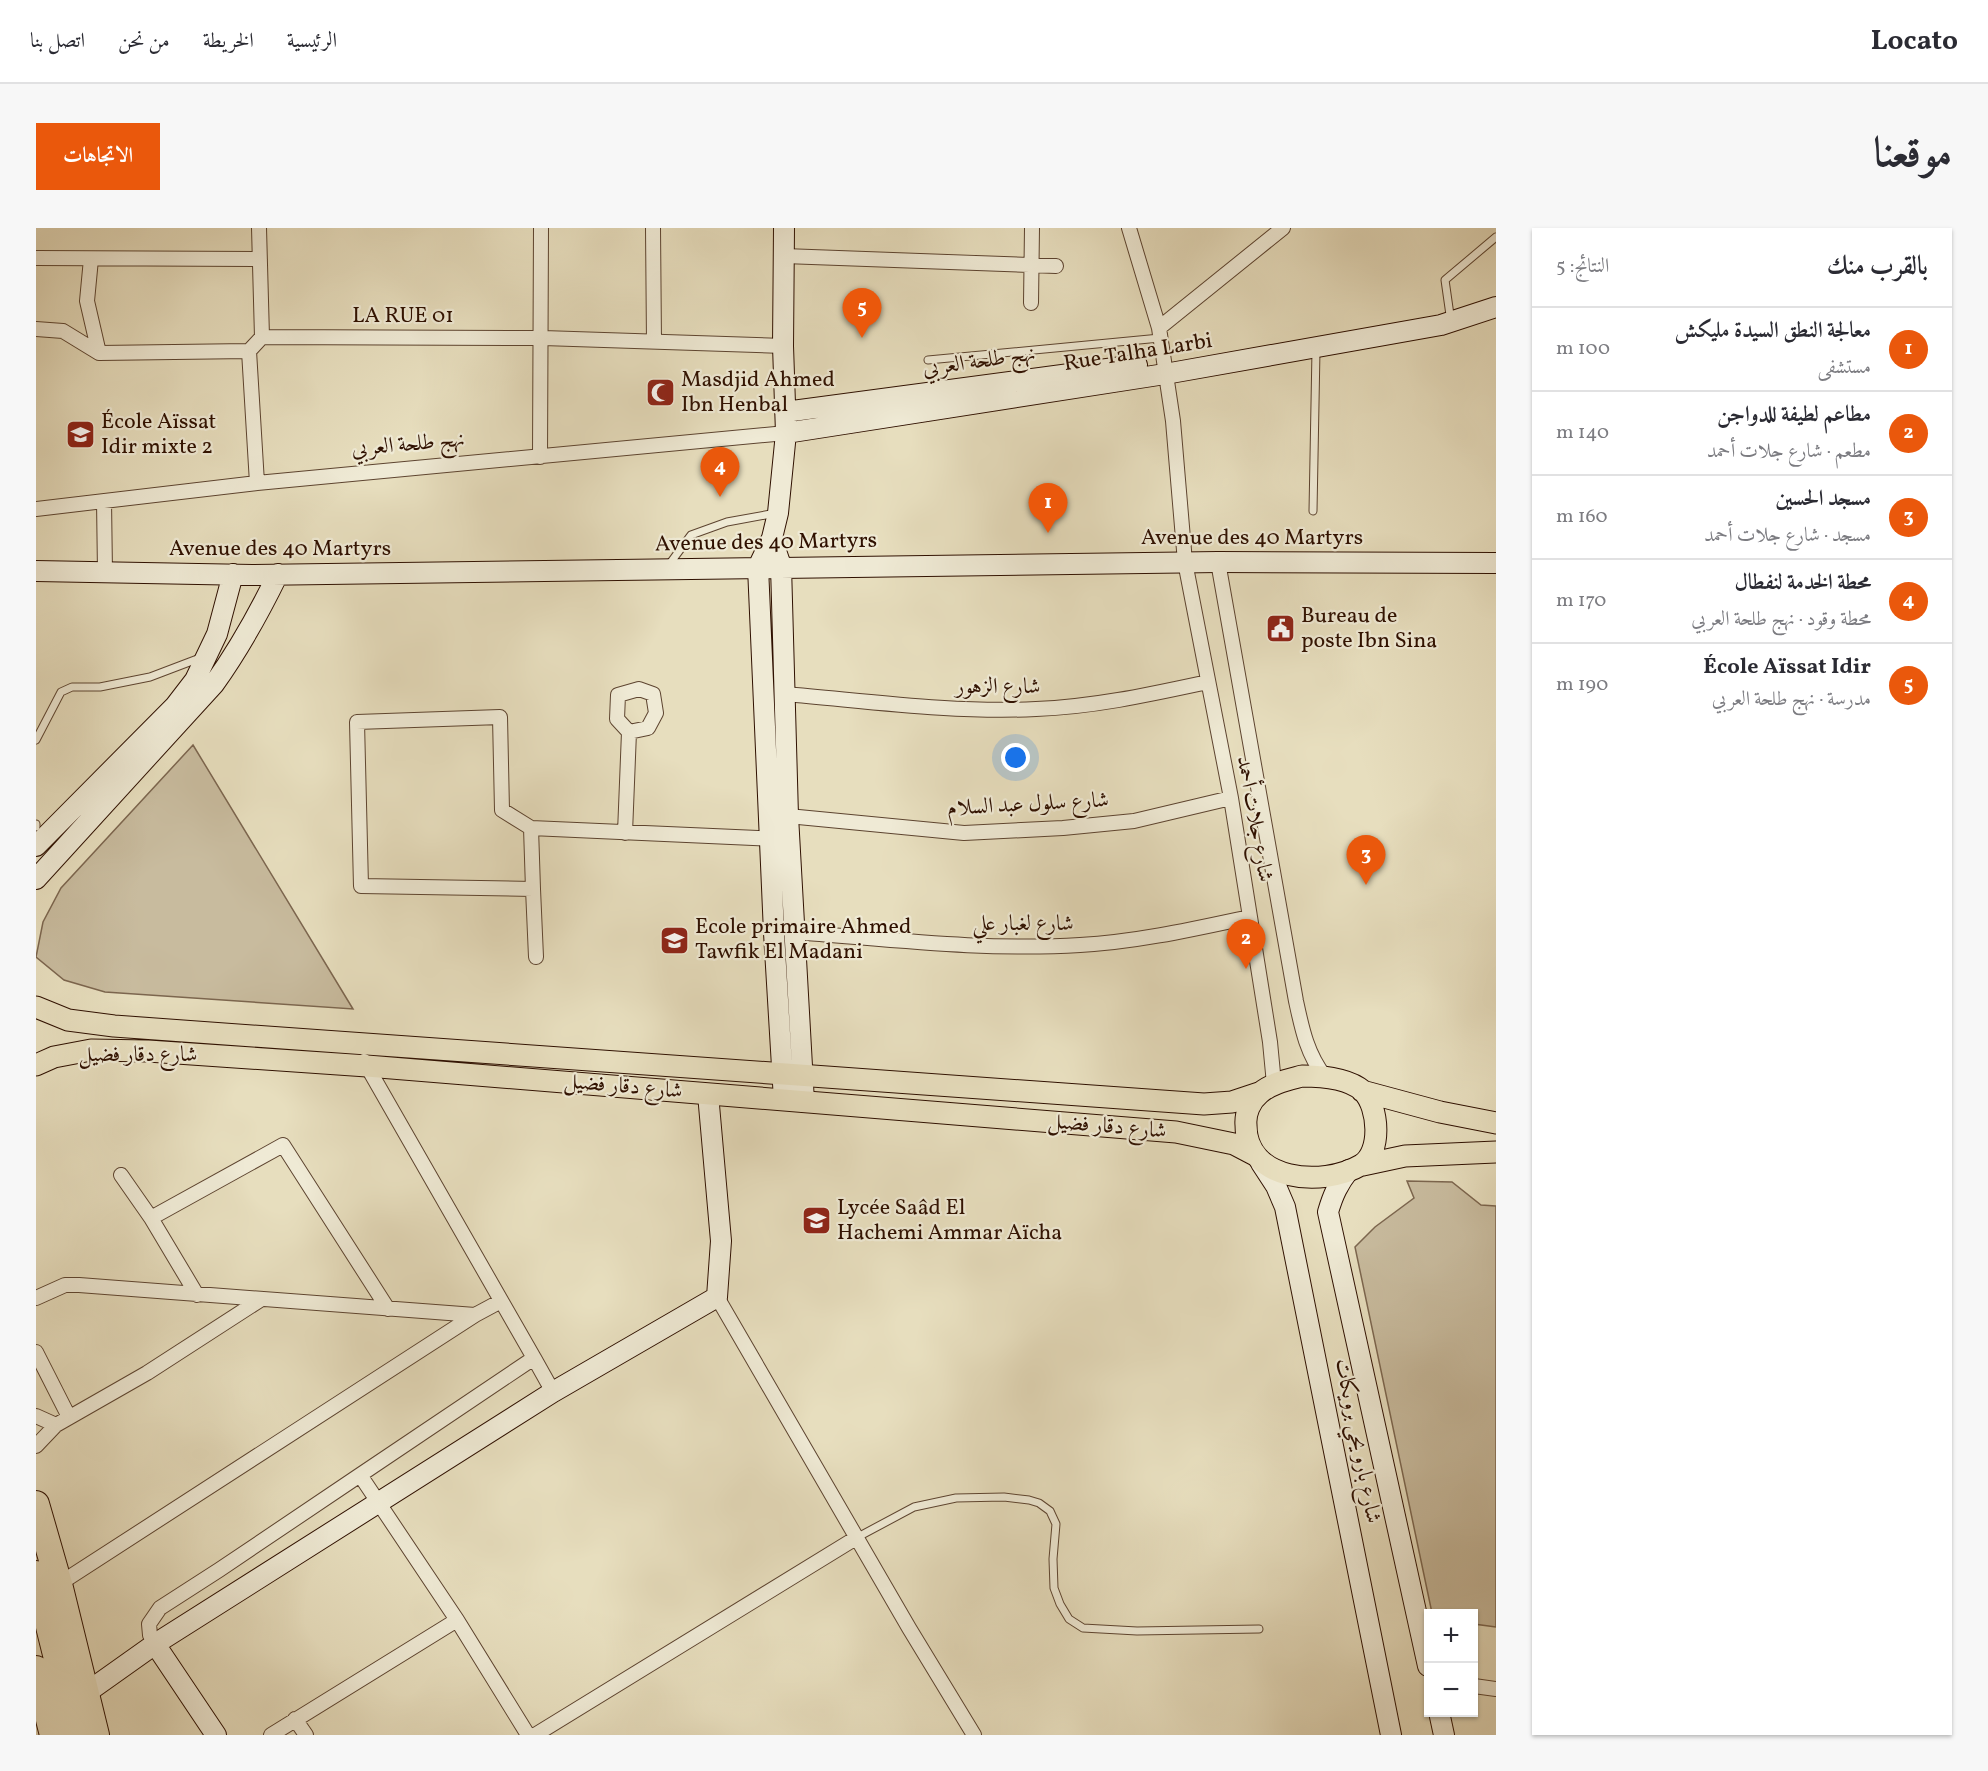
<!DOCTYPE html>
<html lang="ar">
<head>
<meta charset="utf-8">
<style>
	body { margin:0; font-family:Vollkorn,Amiri,serif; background:#f7f7f7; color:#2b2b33; direction:rtl }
	.controls { position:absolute; right:18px; bottom:18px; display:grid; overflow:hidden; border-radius:0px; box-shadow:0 2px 4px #0004 }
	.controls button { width:54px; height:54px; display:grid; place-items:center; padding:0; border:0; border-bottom:2px solid #e1e1e2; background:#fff; color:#2b2b33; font:30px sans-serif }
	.you { position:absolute; left:980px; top:530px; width:21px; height:21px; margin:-15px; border:4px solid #fff; border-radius:50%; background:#1a73e8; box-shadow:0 0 0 9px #1a73e833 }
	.badge { display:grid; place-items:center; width:39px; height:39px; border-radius:50%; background:#ea580c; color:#fff; font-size:20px; font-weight:700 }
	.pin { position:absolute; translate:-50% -50px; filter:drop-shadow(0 2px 3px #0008) }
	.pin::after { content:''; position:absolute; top:32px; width:21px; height:18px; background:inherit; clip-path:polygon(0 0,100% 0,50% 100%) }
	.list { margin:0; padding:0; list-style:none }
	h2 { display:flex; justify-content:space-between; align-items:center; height:78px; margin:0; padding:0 24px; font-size:26px }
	h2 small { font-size:20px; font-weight:400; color:#7c7c81 }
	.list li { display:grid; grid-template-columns:39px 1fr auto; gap:18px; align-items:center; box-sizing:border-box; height:84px; padding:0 24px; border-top:2px solid #e1e1e2 }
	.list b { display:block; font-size:22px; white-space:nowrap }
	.list p { margin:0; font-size:20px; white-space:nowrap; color:#7c7c81 }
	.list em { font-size:20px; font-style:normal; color:#7c7c81 }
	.map { position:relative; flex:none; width:1460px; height:1507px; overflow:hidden; direction:ltr; border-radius:0px }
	header { display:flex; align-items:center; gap:36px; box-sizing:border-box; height:84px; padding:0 30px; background:#fff; border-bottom:2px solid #e1e1e2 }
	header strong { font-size:28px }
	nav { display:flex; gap:33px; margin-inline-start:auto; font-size:21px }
	.intro { display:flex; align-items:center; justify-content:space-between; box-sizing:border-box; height:144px; padding:0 36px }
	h1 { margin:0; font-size:42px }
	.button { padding:15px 27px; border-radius:0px; background:#ea580c; color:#fff; font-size:21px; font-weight:700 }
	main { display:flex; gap:36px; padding:0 36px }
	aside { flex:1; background:#fff; border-radius:0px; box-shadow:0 2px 4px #0004 }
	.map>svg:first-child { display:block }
	.green { fill:#c8bb9e; stroke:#7c664f; stroke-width:1.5 }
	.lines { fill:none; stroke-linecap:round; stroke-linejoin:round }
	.lane-casing { stroke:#5d4430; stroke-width:9 }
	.street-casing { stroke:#5d4430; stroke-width:16 }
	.secondary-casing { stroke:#2f1000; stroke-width:22 }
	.primary-casing { stroke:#2f1000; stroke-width:23 }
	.highway-casing { stroke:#2f1000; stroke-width:28 }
	.lane { stroke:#efead5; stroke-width:7 }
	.street { stroke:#efead5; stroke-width:14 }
	.secondary { stroke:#efead5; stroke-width:20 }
	.primary { stroke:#e7debe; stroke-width:21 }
	.highway { stroke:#e7debe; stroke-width:26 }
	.labels { text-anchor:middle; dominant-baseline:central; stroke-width:4.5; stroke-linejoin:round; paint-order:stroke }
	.street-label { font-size:22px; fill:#2f1000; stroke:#efead5 }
	.poi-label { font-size:22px; fill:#2f1000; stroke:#efead5; text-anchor:start }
</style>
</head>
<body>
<header>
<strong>Locato</strong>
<nav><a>الرئيسية</a><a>الخريطة</a><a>من نحن</a><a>اتصل بنا</a></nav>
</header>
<div class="intro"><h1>موقعنا</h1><a class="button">الاتجاهات</a></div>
<main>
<aside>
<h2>بالقرب منك<small>النتائج: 5</small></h2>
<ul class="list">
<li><span class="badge">1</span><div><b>معالجة النطق السيدة مليكش</b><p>مستشفى</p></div><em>100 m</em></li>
<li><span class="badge">2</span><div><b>مطاعم لطيفة للدواجن</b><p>مطعم · شارع جلات أحمد</p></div><em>140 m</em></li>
<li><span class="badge">3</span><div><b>مسجد الحسين</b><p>مسجد · شارع جلات أحمد</p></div><em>160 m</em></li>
<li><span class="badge">4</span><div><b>محطة الخدمة لنفطال</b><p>محطة وقود · نهج طلحة العربي</p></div><em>170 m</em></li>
<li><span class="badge">5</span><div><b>École Aïssat Idir</b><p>مدرسة · نهج طلحة العربي</p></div><em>190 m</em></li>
</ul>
</aside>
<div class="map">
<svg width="1460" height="1507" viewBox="0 0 1460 1507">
	<rect width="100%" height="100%" fill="#e7debe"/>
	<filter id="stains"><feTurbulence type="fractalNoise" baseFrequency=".00333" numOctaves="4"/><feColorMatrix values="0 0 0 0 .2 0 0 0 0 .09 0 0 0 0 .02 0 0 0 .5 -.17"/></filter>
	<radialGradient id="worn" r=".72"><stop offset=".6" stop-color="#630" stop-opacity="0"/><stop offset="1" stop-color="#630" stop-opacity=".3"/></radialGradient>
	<path class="green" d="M157,517L317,781L69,764L28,752L0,729L7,694L25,660Z
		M1371,953L1416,954L1445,977L1460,978V1399L1438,1396V1386L1396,1385L1319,1019L1339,999L1378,970Z"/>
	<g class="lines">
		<defs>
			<path id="lane" d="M1414,87L1409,52L1460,9
				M892,132L1124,110
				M1277,283L1280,122
				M632,338L655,307L691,294L740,285
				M0,512L25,464L36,459H64L114,449L164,430
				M0,596V599
				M820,1310L878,1279L920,1270L968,1269L993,1272L1003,1275L1014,1283L1020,1296L1017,1331L1018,1360L1024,1376L1033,1391L1047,1400L1101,1403L1223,1401"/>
			<path id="street" d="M223,0L226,109
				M617,0L618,114
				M1093,0L1123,100L1137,193L1149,334L1195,570L1234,814L1238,856
				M748,28L1020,38
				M0,30L224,31
				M55,31L51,73L63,125
				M995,75L996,0
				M1123,100L1247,0
				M0,101L27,103L63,125L213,123L226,109L507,110L747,118
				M213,123L221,255
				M504,229L505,0
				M68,273L69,344
				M0,281L221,255L750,205
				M1182,334L1260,773C1266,801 1271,826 1289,849
				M749,466C832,473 917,485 1000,481C1058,479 1116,466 1172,454
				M752,588L928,605L1027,600L1098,593L1195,570
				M495,600L497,661L325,658L321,494L464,489L466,582L495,600L742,611
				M589,605L593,504L612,500L620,485L617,466L603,461L582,467L581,491L593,504
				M497,661L500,729
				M758,704C853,711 948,723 1044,717C1101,714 1158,701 1214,689
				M328,833L498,1130L324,1247L421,1392L492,1507
				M85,947L115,990L161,1067
				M115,990L247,917L352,1081
				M681,1069L873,1400L938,1507
				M0,1070L29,1057H43L439,1087
				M0,1124L33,1189
				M498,1130L517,1164
				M0,1188L20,1197
				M0,1218L20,1197L111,1145L224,1072
				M23,1356L439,1087L465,1073
				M119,1416L114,1407L113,1396L124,1380L183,1342L324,1247
				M1438,1458L1460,1461
				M259,1491L270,1507
				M235,1507L421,1392
				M499,1507L820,1310"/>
			<path id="secondary" d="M749,184L1101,137
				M750,205L1129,146L1405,97L1460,79
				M741,326L745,338L752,588L768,874
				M0,343L216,347L1182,334L1460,335
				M0,618L139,478L159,452L181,406L197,346
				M0,651L178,456C203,421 223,385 242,346
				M748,872L738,705L722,339L736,310L742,285L750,205L747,118L748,0
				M1225,935L1240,958L1249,979L1355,1507
				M1313,942C1302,956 1297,967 1292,984L1392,1438
				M119,1416L180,1507
				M50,1465L119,1416L517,1164L681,1069L685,1013L672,866
				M1403,1484L1408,1507"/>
			<path id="primary" d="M0,779L32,792L78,798L1168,876L1196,874L1223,865
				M0,837L18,829L55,822L112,823L331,838L1140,904L1198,916L1219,927
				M1266,848C1284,848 1312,850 1327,863C1343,879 1346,925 1325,937C1286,960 1210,953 1210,897C1209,886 1214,873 1224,865C1236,855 1251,852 1266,848Z
				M1326,863L1404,884L1460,895
				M1327,937L1369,928L1460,924"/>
			<path id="highway" d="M0,1276L23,1356L60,1507
				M0,1346L40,1507
				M0,1441L17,1507"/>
		</defs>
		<use href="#lane" class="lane-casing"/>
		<use href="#street" class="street-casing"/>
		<use href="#secondary" class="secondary-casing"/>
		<use href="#primary" class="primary-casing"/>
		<use href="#highway" class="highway-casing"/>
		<use href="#lane" class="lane"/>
		<use href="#street" class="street"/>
		<use href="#secondary" class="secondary"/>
		<use href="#primary" class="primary"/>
		<use href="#highway" class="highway"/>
	</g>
	<defs>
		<symbol id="mosque-square" viewBox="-11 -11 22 22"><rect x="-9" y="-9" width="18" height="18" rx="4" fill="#8f2418" stroke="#efead5"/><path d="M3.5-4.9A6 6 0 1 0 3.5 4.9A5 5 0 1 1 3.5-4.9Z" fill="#fff"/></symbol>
		<symbol id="school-square" viewBox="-11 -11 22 22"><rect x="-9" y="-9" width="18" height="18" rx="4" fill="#8f2418" stroke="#efead5"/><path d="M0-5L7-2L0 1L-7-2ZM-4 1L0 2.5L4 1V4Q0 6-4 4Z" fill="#fff"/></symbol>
		<symbol id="civic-square" viewBox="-11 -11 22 22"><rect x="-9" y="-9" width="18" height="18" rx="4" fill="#8f2418" stroke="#efead5"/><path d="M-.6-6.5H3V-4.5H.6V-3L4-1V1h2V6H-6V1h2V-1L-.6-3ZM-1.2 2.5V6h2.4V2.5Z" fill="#fff"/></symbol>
	</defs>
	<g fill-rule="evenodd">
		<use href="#mosque-square" x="608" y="148" width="33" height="33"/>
		<use href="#school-square" x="28" y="190" width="33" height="33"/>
		<use href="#civic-square" x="1228" y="384" width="33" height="33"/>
		<use href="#school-square" x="622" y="696" width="33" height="33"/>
		<use href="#school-square" x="764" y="976" width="33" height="33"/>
	</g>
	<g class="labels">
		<g class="street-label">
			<text x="367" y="88">LA RUE 01</text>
			<text transform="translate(1102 125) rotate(-9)">Rue Talha Larbi</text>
			<text transform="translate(943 134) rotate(-8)">نهج طلحة العربي</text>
			<text transform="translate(372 217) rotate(-5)">نهج طلحة العربي</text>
			<text x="1216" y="310">Avenue des 40 Martyrs</text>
			<text transform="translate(730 315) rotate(-1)">Avenue des 40 Martyrs</text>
			<text x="244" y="321">Avenue des 40 Martyrs</text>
			<text x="962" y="459">شارع الزهور</text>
			<text transform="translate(992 577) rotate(-3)">شارع سلول عبد السلام</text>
			<text transform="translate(1218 591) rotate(80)">شارع جلات أحمد</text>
			<text x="987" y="696">شارع لغبار علي</text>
			<text x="102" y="827">شارع دقار فضيل</text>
			<text transform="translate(587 859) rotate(5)">شارع دقار فضيل</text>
			<text transform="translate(1071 899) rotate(5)">شارع دقار فضيل</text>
			<text transform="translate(1321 1213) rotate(79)">شارع بارو يحي برويكات</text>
		</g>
		<g class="poi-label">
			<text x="645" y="152">Masdjid Ahmed<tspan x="645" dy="25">Ibn Henbal</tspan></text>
			<text x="65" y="194">École Aïssat<tspan x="65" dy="25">Idir mixte 2</tspan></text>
			<text x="1265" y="388">Bureau de<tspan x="1265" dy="25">poste Ibn Sina</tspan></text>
			<text x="659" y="699">Ecole primaire Ahmed<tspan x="659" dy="25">Tawfik El Madani</tspan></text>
			<text x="801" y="980">Lycée Saâd El<tspan x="801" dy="25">Hachemi Ammar Aïcha</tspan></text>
		</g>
	</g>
	<rect width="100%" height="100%" filter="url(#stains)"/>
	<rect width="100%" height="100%" fill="url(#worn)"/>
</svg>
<div class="controls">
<button>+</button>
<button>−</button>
</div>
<div class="you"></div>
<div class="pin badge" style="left:1012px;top:305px">1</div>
<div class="pin badge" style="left:1210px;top:741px">2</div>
<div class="pin badge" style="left:1330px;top:657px">3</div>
<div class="pin badge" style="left:684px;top:269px">4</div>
<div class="pin badge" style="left:826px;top:110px">5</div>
</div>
</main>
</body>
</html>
